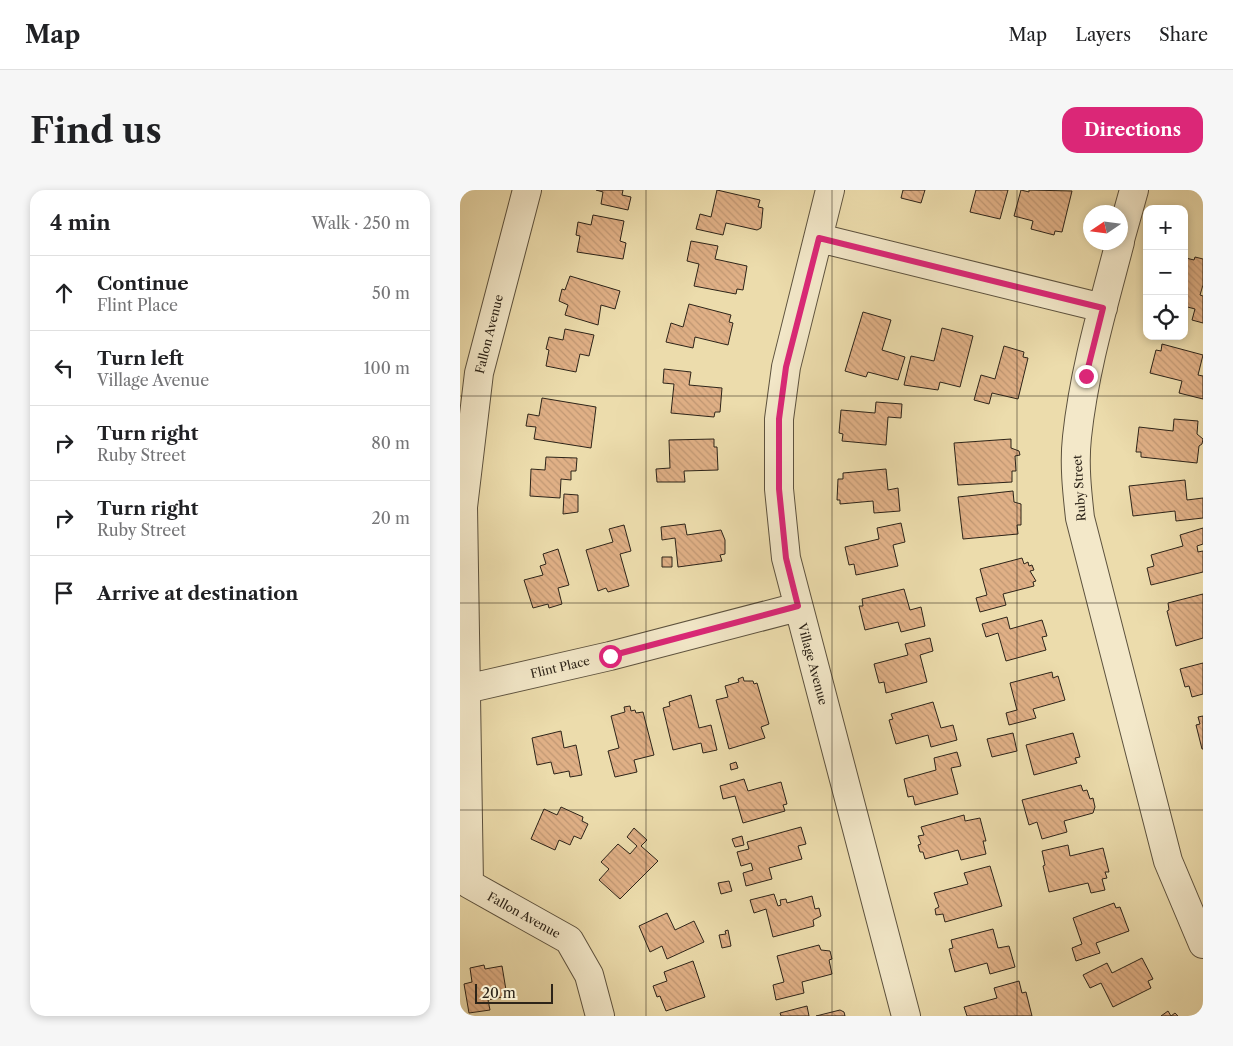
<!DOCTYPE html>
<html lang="en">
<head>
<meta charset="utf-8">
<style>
	body { margin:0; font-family:"Libre Caslon Text",serif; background:#f6f6f6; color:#202124 }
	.controls { position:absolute; right:15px; top:15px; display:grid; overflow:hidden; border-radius:10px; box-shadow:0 2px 8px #0003 }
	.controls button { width:45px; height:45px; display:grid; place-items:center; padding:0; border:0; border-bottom:1px solid #e0e0e0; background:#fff; color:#202124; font:25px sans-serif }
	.compass { position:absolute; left:623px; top:15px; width:45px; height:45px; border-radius:50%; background:#fff; box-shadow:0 2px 8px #0003; rotate:257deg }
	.scale { position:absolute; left:15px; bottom:12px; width:78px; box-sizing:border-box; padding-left:5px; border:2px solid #2d2419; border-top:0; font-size:14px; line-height:18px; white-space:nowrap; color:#2d2419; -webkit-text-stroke:4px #f3e8c9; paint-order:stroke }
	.stop { position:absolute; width:15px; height:15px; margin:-11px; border:4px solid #db2777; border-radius:50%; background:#fff }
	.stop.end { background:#db2777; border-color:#fff; box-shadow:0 1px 5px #0008 }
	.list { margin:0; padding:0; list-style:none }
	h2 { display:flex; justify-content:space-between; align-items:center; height:65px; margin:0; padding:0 20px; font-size:21px }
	h2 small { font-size:16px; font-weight:400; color:#757577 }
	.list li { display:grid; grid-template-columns:32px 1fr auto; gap:15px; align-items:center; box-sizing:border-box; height:75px; padding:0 20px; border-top:1px solid #e0e0e0 }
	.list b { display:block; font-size:19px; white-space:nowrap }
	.list p { margin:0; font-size:16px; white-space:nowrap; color:#757577 }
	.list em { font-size:16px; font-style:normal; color:#757577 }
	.icon { flex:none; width:28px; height:28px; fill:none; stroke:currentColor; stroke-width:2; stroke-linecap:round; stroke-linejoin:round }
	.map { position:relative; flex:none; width:743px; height:826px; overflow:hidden; border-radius:15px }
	header { display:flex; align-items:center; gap:30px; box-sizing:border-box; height:70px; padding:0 25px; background:#fff; border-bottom:1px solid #e0e0e0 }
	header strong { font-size:24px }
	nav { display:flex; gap:28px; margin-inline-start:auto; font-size:18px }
	.intro { display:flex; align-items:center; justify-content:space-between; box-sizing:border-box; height:120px; padding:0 30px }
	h1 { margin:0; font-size:35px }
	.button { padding:12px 22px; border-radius:15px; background:#db2777; color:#fff; font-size:18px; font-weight:700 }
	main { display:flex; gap:30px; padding:0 30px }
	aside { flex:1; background:#fff; border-radius:15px; box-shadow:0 2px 8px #0003 }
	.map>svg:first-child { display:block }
	.building { fill:url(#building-back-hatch); stroke:#2d2419 }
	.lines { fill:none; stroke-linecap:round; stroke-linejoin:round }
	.street-casing { stroke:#5d523e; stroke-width:30 }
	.street { stroke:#f3e8c9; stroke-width:28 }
	.route { stroke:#db2777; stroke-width:6 }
	.grid { fill:none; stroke:#2d2419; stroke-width:1; stroke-opacity:0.55 }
	.labels { text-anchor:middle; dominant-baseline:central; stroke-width:5; stroke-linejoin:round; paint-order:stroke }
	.street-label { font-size:12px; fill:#2d2419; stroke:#f3e8c9 }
</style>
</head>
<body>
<header>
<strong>Map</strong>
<nav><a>Map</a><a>Layers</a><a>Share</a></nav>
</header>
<div class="intro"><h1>Find us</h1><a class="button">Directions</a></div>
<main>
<aside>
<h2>4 min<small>Walk · 250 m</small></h2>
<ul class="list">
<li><svg class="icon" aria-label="ahead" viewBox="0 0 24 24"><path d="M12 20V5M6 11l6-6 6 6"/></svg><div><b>Continue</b><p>Flint Place</p></div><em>50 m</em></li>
<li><svg class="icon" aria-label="left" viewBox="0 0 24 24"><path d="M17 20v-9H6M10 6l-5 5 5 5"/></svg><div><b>Turn left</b><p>Village Avenue</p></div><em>100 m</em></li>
<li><svg class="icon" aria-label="right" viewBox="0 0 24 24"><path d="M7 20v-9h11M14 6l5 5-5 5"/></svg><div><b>Turn right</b><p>Ruby Street</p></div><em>80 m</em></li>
<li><svg class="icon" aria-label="right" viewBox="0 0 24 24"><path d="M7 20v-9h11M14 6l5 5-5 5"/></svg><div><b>Turn right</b><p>Ruby Street</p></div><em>20 m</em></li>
<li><svg class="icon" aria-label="arrive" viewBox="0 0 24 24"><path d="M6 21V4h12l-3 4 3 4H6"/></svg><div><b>Arrive at destination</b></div></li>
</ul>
</aside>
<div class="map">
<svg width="743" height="826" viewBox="0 0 743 826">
	<defs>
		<pattern id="building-back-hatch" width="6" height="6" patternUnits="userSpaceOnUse" patternTransform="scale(1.25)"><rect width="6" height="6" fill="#e0b086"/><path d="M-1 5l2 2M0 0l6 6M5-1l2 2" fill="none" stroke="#c09773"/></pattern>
	</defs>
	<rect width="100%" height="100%" fill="#ecdcac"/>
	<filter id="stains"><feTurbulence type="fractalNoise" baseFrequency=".004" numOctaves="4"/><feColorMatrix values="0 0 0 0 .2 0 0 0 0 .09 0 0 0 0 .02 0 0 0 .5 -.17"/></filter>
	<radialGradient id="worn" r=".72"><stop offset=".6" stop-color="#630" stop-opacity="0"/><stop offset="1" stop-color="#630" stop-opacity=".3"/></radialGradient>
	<path class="building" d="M136,0H163L162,5L171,7L168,20L141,14L143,2Z
		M257,0L300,10L298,17L303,18L301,38L297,40L266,33L263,45L236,39L240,24L251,27Z
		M443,0H465L461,13L441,8Z
		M516,0H548L540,29L510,22Z
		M561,0L569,2V0L612,1L602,42L595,41L594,45L571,39L573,31L554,26Z
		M133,25L164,31L160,51L166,53L163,69L117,62L120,46L116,45L118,32L131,35Z
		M231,51L258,56L255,69L287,76L283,100L277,99L276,104L234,96L239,74L227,71Z
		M735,67L743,69V95L740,105L743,106V133L732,130L735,119L724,116V72L726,68L734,70Z
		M110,86L160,101L155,119L141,115L138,135L105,125L108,115L99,111L102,99L105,100Z
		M229,114L271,125L269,132L273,133L268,155L235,147L233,158L206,152L211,133L223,137Z
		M403,122L431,130L422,160L445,167L438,190L408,182L406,187L385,181Z
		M482,138L513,146L500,197L480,192L478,200L444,195L451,166L474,171Z
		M105,139L134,145L129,166L120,164L116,182L86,176L89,160L86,159L89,147L103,150Z
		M702,154L743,165L738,185L743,186V209L719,203L722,191L690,183L696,160L701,161Z
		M544,156L564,162L563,167L568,168L558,209L532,203L529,214L514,210L521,185L535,189Z
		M204,179L231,182L229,195L262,198L260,222H255L254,227L211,223L214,194L203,193Z
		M82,208L136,217L131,258L74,249L76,237L66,236L68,224L79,226Z
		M416,212L442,214L441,228L428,227L426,255L382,251L383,244L379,243L381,220L415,223Z
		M714,229L738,231L737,244L743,249L742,254L739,256L737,273L681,267V262H676L679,237L713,241Z
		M254,249V257H257L258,280L224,281L225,292H197L196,279L210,278L209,250Z
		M551,249V258L559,261L560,265L555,266L556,281H552V292L498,295L494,253Z
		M86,267L117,268L116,281H111V290L101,289L100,308L70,306L71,279L85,280Z
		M426,279L428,300L438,298L440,321L414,323L413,311L380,314V310H377L378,289H383V283Z
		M725,290L727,310L743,308V328L716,331L715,321L673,326L669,296Z
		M553,301L554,312L561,314V335H557L558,344L503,349L498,307Z
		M104,304L118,305V322L103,324Z
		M441,333L445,352L433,355L438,376L396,385L394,374L389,375L385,357L419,349L417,338Z
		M225,334L227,345L261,340L265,350V364L260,365L262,371L218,377L215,348L202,350L201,337Z
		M164,335L171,361L160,364L169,396L148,402L146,398L138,401L126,360L153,352L149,339Z
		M743,338V354L737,356L738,362L743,361V382L691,395L687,378L694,376L691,365L723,356L720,345Z
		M98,359L109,395L98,398L102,414L89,418L88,414L73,418L64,390L83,385L80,376L86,374L83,364Z
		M202,367H212V377H202Z
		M562,368L564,374L568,372L569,376L572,375L574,380L570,381L576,391L573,392L574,396L543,404L546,415L520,422L516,408L527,405L520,379Z
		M444,399L450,420L461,417L465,436L441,442L438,432L405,440L399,416H403L402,409Z
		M743,404V448L716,456L707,421L709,420L708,413Z
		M547,427L550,439L582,430L587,446L582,447L586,460L546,471L538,443L526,447L522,434Z
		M470,448L473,461L460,465L467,492L426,503L424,492L419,493L414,474L448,465L445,454Z
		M743,473V504L732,507L729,496L725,497L720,479Z
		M592,482L593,488L598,486L605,510L573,519L576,528L549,535L546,523L557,520L550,493Z
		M283,487L284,491H293L294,494L297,493L309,534L301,537L305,548L269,559L256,510L268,507L265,496L279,492L278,489Z
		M231,505L239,538L251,535L257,560L243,563L241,553L213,560L203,518L210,516L209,512Z
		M473,512L481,538L493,535L497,550L471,557L468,545L436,554L429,530L433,529L431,524Z
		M170,516L171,521L175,520L176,523L183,522L194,565L174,570L177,582L155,587L148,561L159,558L151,526L165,522L164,517Z
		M743,526V559H742L736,535L740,534L738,527Z
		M101,541L104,558L116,555L122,585L110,587L109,581L94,584L91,572L77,575L72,548Z
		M553,543L557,561L532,567L527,549Z
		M613,543L620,567L615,568L617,573L574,585L566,555Z
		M497,562L501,576L491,578L498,604L455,615L453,606L448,607L444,589L476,580L474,568Z
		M276,572L278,578L271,580L270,574Z
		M284,589L288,601L321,592L327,614L323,615L325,621L283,633L275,606L263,609L260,596Z
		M621,595L623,601L627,600L630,609L633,608L635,617L633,623L604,631L607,642L582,649L577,632L569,635L562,610Z
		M101,617L123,627L122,631L128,634L121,649L114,646L110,655L99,650L95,660L71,649L84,619L97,625Z
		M504,625L505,631L520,628L526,651H523L526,664L501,670L498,660L465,669L463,662H460L458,655L461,654L458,646L464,645L461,637Z
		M341,637L346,654L338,656L342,669L309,678L312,689L286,696L283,683L293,680L291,673L281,676L277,662L289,659L287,652Z
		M174,638L187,650L181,656L198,671L160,709L139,690L149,679L141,672L158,654L170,664L177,656L167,647Z
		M282,646L284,655L275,657L272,649Z
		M608,655L610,666L643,658L649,682H645L647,688L642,689L645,700L631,703L628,693L589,702L583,676L585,675L582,661Z
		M530,676L542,716L485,732L483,724L476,725L475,719L479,717L474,703L508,694L504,683Z
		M269,691L272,701L261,704L258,693Z
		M314,704L318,716L321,715L320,710L326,709L327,713L352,706L355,719L359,718L361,726L353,730L354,736L313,747L306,719L294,723L290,710Z
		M654,713L656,718L660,717L669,741L636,753L640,763L616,771L612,758L622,754L613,728Z
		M207,723L215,740L234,731L244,752L207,769L202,756L190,762L179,736Z
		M533,739L538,758L549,756L555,777L530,784L527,773L495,782L489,759L493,758L491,750Z
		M268,740L271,756L262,758L259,745L266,744L265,741Z
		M359,755L361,760L370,761L372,769L369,770L372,784L342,792L344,803L316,810L313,795L324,792L317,766Z
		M682,768L693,789L688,791L691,798L653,817L641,793L630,798L623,785L647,773L652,783Z
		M233,771L245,807L206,821L200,806L197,807L193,796L207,791L204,782Z
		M24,775L25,779L42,776L47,806L28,810L30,820L9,823L4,794L12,792L10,778Z
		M559,791L562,803L566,802L572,826H507L504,817L537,808L534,798Z
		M347,816L349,826H321L320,823Z
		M380,820L384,822L385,826H356Z
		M708,821L711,826L715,823L718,826H701Z"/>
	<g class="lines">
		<defs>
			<path id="street" d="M67,0L19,183L3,317L9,694L109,750L129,785L140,826
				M370,0L326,177L319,229V299L326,368L446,826
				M359,48L643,118
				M660,50L674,0
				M660,52C643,117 624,181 617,247C614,274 617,301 620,328L708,671L743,754
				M6,499L150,466L338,417"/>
		</defs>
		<use href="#street" class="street-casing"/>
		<use href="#street" class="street"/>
	</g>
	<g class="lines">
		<path class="route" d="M150,466L338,416L326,368L319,299V229L326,177L359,48L643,118L626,186"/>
	</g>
	<path class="grid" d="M186,0V826M372,0V826M557,0V826M0,206H743M0,413H743M0,620H743"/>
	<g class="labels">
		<g class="street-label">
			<text transform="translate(29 144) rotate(-76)">Fallon Avenue</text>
			<text transform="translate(619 298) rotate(-94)">Ruby Street</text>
			<text transform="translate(353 474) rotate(75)">Village Avenue</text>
			<text transform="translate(100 477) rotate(-13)">Flint Place</text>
			<text transform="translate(64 725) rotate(29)">Fallon Avenue</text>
		</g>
	</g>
	<rect width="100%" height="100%" filter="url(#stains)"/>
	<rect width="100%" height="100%" fill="url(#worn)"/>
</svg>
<div class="controls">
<button>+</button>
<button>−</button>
<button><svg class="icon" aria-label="locate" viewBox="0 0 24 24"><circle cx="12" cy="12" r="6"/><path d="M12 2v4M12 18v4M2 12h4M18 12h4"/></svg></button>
</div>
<svg class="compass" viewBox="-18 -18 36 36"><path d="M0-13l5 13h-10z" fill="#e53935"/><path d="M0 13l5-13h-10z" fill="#757577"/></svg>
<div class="scale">20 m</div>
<div class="stop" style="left:150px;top:466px"></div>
<div class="stop end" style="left:626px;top:186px"></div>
</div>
</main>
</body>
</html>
